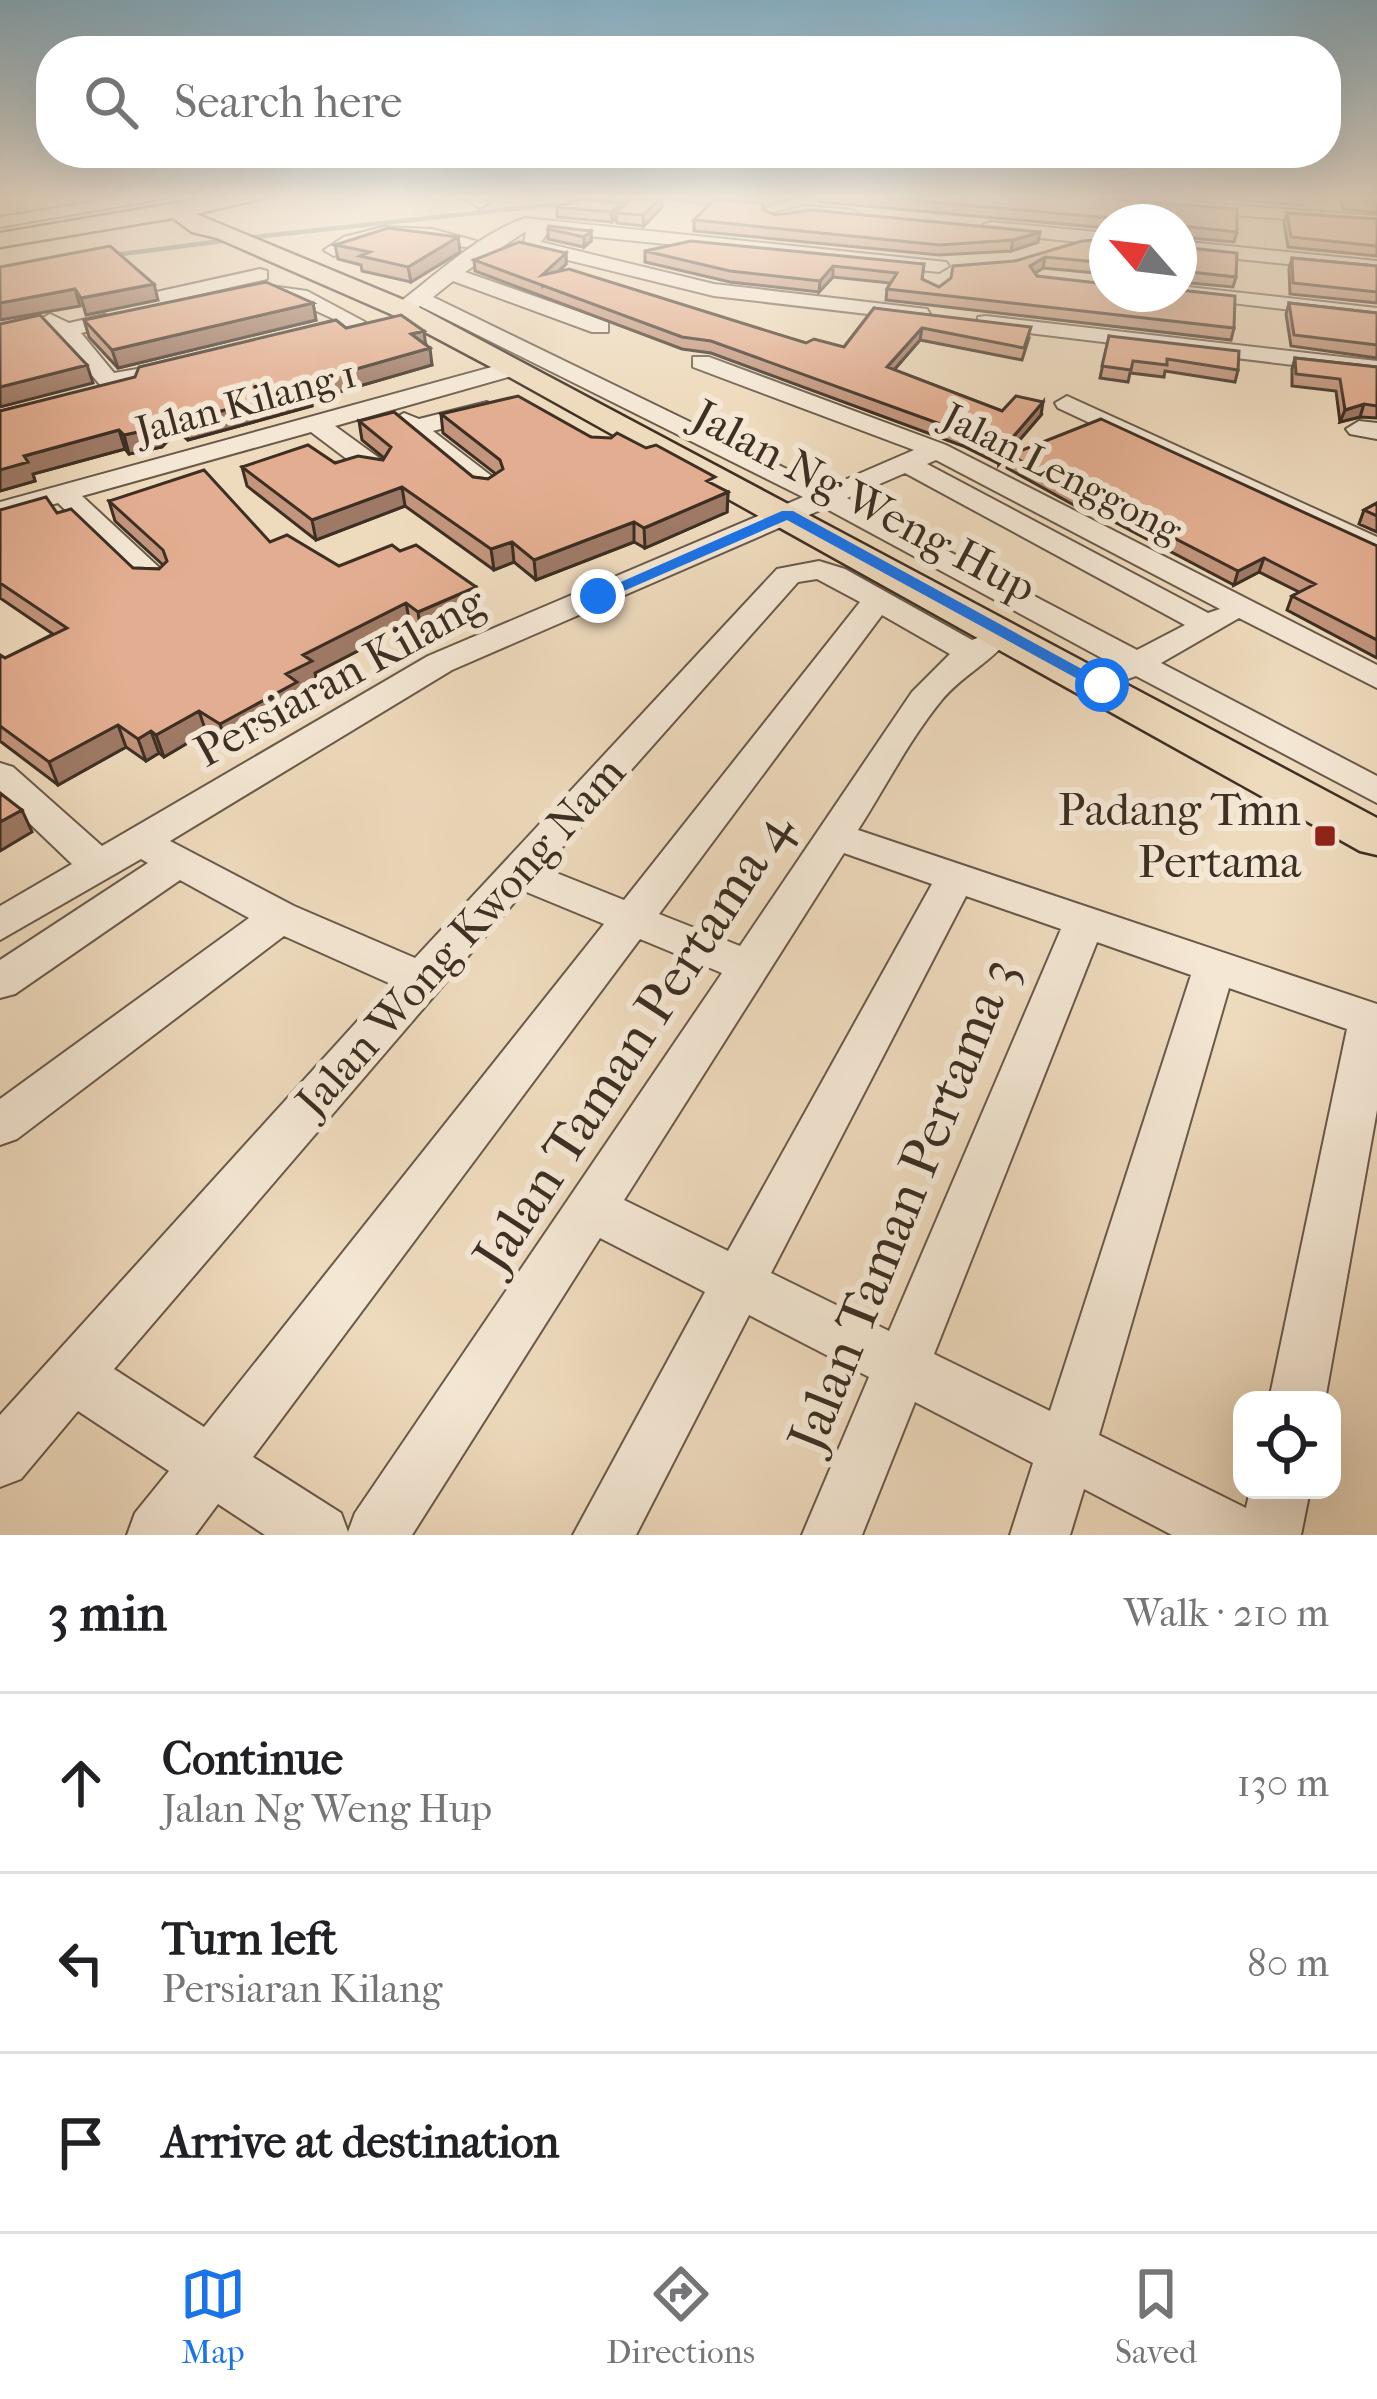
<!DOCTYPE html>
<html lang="en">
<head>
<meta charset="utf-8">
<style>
	body { margin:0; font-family:"IM FELL French Canon",serif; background:#f6f6f6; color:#202124 }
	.controls { position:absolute; right:36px; bottom:36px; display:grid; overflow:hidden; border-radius:24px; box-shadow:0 12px 48px #0002 }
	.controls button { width:108px; height:108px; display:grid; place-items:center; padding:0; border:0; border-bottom:3px solid #e0e0e0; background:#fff; color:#202124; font:60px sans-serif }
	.compass { position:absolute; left:1089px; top:204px; width:108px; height:108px; border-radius:50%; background:#fff; box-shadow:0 12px 48px #0002; rotate:298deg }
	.stop { position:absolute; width:36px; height:36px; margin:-27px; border:9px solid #1a73e8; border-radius:50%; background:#fff }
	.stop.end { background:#1a73e8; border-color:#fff; box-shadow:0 3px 12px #0008 }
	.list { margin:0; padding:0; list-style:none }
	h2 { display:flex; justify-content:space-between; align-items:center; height:156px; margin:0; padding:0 48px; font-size:51px }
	h2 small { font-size:39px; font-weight:400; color:#757577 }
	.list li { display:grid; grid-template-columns:78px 1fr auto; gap:36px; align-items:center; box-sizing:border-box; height:180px; padding:0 48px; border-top:3px solid #e0e0e0 }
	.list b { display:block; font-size:45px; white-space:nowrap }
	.list p { margin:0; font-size:39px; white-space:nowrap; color:#757577 }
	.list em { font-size:39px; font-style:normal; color:#757577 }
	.icon { flex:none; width:66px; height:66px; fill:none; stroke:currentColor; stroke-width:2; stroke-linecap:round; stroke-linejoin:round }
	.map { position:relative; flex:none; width:1377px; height:1535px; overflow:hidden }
	.search { position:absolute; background:#fff; box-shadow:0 12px 48px #0002; left:36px; right:36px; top:36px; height:132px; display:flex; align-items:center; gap:30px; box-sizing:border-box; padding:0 42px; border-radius:48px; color:#757577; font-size:45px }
	.sheet { height:696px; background:#fff }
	nav { display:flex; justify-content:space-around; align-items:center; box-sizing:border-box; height:168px; border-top:3px solid #e0e0e0; background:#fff; font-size:33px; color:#757577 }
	nav a { display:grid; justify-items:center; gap:6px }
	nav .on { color:#1a73e8 }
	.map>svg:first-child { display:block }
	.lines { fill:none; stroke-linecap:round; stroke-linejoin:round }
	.stream { stroke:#748377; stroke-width:4.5 }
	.minor-casing { stroke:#695a4a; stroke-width:4 }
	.major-casing { stroke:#3d2f23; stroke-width:5 }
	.minor { fill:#f4e7d4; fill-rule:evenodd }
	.major { fill:#eedabd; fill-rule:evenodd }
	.wall { fill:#c2957c; stroke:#3d2f23; stroke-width:3 }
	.shaded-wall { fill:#9e7965; stroke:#3d2f23; stroke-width:3 }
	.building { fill:#e2ad90; stroke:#3d2f23; stroke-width:3 }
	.route { fill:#1a73e8 }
	.poi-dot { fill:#8f2418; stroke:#f4e7d4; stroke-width:4.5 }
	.labels { text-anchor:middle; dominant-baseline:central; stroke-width:12; stroke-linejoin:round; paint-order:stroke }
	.far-street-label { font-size:39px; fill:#3d2f23; stroke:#f4e7d4 }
	.street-label { font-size:45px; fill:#3d2f23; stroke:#f4e7d4 }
	.poi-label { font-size:45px; fill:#3d2f23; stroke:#f4e7d4; text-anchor:end }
	.near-street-label { font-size:54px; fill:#3d2f23; stroke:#f4e7d4 }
</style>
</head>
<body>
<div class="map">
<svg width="1377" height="1535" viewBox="0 0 1377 1535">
	<rect width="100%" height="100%" fill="#eedabd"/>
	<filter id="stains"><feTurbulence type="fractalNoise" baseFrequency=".00167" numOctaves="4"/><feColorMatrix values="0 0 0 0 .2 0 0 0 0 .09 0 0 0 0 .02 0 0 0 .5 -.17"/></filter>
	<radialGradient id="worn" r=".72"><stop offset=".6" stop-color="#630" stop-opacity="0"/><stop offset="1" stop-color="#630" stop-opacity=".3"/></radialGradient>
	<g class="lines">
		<path class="stream" d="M658,196L716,206
			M754,211L797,196
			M245,238L633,196
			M114,255L230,240"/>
		<defs>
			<path id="minor" d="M131,196H177L0,227V217Z
				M459,196H481L489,203L480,208Z
				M1189,202L1377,216V226L1183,211L1180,207Z
				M805,206L853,210L862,215C850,223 796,218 774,221L765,216Z
				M525,218L946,262L949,266L939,272L548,232L541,242L714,284L927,309L930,314L919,320L714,296L523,249L526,231L465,272L608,322V332H592L453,281L433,297L826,488L914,450L693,367V357H709L946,445L1377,665V688L1239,618L1161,663L1377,776V803L1136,676L1119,682L1107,679L1103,672L1111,663L825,508L452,670L170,841L294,906L415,958L777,569L819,561L845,569L972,640L988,634L999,637L1004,644C989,663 960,677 941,701C909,740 885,788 858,830L1377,1004V1110L1325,1400H1269L1347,1029L1229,988L1099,1435L1246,1508L1250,1490H1310L1301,1535H1172L1084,1489L1070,1535H1010L1033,1463L915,1402L862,1535H802L869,1377L749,1315L636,1535H573L705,1292L600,1238L412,1535H265L218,1504L195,1535H127L135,1513L169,1471L78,1411L21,1479L0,1487V1415L391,984L284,936L17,1139L0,1145V1099L249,918L180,880L15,994L0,998V960L148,863L141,859L0,940V906L72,864L0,795V763L13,767L102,846L428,656L803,497L420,306L410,313H396V305C436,275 477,235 525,218ZM936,460L1220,609L1208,613L927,464ZM905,473L1185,625L1137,650L847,498ZM817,579L860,602L624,900L544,868L798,582ZM882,615L950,654L912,692L740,946L659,914ZM844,853L932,884L728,1251L624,1200ZM524,891L604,924L204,1427L114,1369ZM966,896L1061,929L889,1331L771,1273ZM640,939L722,973L355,1513L348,1532L341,1513L253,1457ZM1097,942L1191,975L1050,1411L934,1354Z
				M991,222L1107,233V245L984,232V224Z
				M383,227L432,229L476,241L467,247L383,239L334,256L324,250L344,237Z
				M1179,241L1377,261V273L1179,253Z
				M260,269L267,271V279L134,309L145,315L142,320L81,333L114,373L189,360V370L181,372L101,386L58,335L39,320L50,314L69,323L108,314L98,308L102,304Z
				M256,284L307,291L365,322L307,342H291V332L336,320L292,300L241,298L231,292Z
				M1179,286L1377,308V320L1172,296L1179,294Z
				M986,316L1377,361V375L978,327V317Z
				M514,361L522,363V373L335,426L386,463L390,469L386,475H368L311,432L82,496L165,573L169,579L165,585H143L58,503L0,519V502Z
				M1067,396L1377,537V557L1058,408L1055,403Z
				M487,402L499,409L496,414L433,431L498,481L501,487L488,495L478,493L392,420L404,413L419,419Z
				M1359,421L1377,423V439L1350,434L1346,429Z"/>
			<path id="major" d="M219,196H272L196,214L411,303L1377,818V855L1360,851L504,374L393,315L217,238L192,232L173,218L0,247V233Z"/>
		</defs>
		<use href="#minor" class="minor-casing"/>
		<use href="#major" class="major-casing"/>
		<use href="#minor" class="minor"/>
		<use href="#major" class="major"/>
	</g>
	<path class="wall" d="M821,196H1070L1237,232L1234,242L1179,237V222H1107V228L820,202Z
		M1189,196H1304L1302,205Z
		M1340,196H1377V213L1343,209Z
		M622,203V207H662L644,226L617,223L616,218L612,222L557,217V207Z
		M763,210L775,215L1038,242L1011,251L939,255L694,231V220Z
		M1287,213L1377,219V256L1288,247L1284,223Z
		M548,229L591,231V241L584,247L548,239Z
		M458,237L460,252L411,282L362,271L361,265L338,259L335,245Z
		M1107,239V274L1043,268L1035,273L1037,276L1234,328L1231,340L886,300L887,289L890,283L833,277L819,292L730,282L645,262V251L924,264L922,279L939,287L1015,261Z
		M1179,239L1181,247L1236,277L1233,287L1179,282Z
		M566,253V264L559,271L806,343L844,347L874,308L1029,338L1022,360L920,340L894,370L1002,411L1041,415L999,464L963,446L711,353L682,349L475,271L474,260Z
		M1292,258L1377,266V303L1290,294L1289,269Z
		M313,303L316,320L118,368L89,337L84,320Z
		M1289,303L1377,313V358L1291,346L1286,314Z
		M346,328L426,344L432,365L311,400L312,406L188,440L177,431L162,447L129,454L125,449L33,474L35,481L0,491V411Z
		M1109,336L1238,370L1235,382L1165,371L1164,377L1130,373L1128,382L1100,378Z
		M1295,358L1377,367V418L1360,417L1340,422L1336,391L1292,386V369Z
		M441,414L591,437L715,486L728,492L727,512L645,548L634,542L536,580L514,562L494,570L405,506L316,540L247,486L242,467L383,460L384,458L362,440L359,421L473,477L488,479L496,474L443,433Z
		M1010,455L1377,546V658L1287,610L1292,596L1299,592L1259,572L1234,585L1086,507L1081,509L1007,468Z
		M109,501L270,542L339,566L478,608L421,633L410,624L315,673L317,683L299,691L302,703L227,746L206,732L164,757L159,753L146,761L126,747L58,785L0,741V655L5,658L53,634L0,598V510L57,513L133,568L159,569L163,565L115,521Z
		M1377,503V532L1359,524L1364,510Z"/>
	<path class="shaded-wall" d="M662,197V207L644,226L643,215Z
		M622,203V213H616V218L612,222L611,212Z
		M591,231V241L584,247V237Z
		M1040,232L1038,242L1011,251L1013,240Z
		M458,237L460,252L411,282L408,267Z
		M566,253V264L543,286L542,275Z
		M1045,257L1043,268L1029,277L1030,266Z
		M833,266V277L819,292L820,281Z
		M154,284L158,300L86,315L81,298Z
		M75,289L80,306L0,320V303Z
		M313,303L316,320L118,368L112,350Z
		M922,328L920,340L886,379L887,367Z
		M424,331L426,348L411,334Z
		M430,348L432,365L311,400L312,406L188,440L183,421L303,384Z
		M87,365L93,383L0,407V387Z
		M1043,402L1041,415L999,464L1001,451Z
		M1364,404L1360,417L1340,422L1345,410Z
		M172,413L177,431L162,447L129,454L124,435Z
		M119,430L125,449L33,474L35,481L0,491V470L24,456Z
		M402,487L405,506L316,540L312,520Z
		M728,492L727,512L645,548L644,528Z
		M1089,494L1086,507L1081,509L1084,496Z
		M634,522V542L536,580L534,560Z
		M512,542L514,562L494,570L491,549Z
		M1264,558L1259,572L1234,585L1238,571Z
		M476,587L478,608L421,633L418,612Z
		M406,603L410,624L315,673L317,683L299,691L302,703L227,746L220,724L286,674L303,655Z
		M199,711L206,732L164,757L156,735Z
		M118,725L126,747L58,785L49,762Z
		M151,731L159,753L146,761L138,739Z
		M22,810L32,832L0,851V822Z"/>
	<path class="building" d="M633,196H659L662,197L643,215L616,213Z
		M865,196H1070L1237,209V232L1182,226L1179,229V222H1113L1109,218Z
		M1346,196H1377V202L1346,199Z
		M582,199L622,203L611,212L557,207Z
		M714,200L763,203V210L775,215L812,210L1040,232L1013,240L940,245L694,220Z
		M1287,213L1377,219V246L1291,237Z
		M549,226L591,231L584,237L548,229Z
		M388,228L458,237L408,267L360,256L370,252L335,245Z
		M1107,239V263L1045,257L1030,266L1037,276L1107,284V294H1179V290L1235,296L1234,328L887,289L897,273L833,266L820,281L730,271L645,251L691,241L924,264L922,279L939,287L951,278L953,266L1015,261L1082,241Z
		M1179,239L1181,247L1237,253L1236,277L1182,271L1179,274Z
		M519,242L566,253L542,275L569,269L806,343L814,339L844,347L874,308L1031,327L1024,348L922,328L887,367L1002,411L1016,396L1043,402L1001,451L965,433L711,341L682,337L474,260Z
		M110,246L154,284L81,298L75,289L0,303V267Z
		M1292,258L1377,266V292L1293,283Z
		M266,282L313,303L112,350L84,320Z
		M1289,303L1377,313V345L1294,335Z
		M40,315L87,365L0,387V324Z
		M401,315L424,331L411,334L430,348L303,384L309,388L183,421L172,413L157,428L124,435L119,430L24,456L28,462L0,470V411L135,377L139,367L336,320L346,328Z
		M1109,336L1239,351L1238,370L1167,359V365L1133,361L1131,370L1102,366Z
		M1295,358L1377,367V406L1364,404L1345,410L1340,379L1296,374Z
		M518,396L591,437L611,438L617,433L646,448L656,445L715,477L707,481L728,492L644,528L634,522L534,560L512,542L491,549L402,487L312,520L242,467L308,445L335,463L358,456L383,460L391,447L359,421L394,412L473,477L488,479L503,469L500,460L441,414Z
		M1101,419L1377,546V640L1292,596L1315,584L1264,558L1238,571L1089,494L1084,496L1010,455Z
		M204,470L270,542L287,535L339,566L392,545L400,551L416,545L476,587L418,612L406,603L303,655L312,661L286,674L297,682L220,724L199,711L156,735L151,731L138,739L118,725L49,762L0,726V655L5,658L67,628L0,583V510L46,497L57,513L71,509L133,568L159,569L167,561L163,550L109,501Z
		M1377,503V516L1364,510Z
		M0,793L22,810L0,822Z"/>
	<linearGradient id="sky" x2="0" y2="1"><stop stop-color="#88b7d1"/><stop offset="0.48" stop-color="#f7eee1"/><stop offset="1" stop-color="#f7eee1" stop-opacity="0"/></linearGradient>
	<rect width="1377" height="411" fill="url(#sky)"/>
	<path class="route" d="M782,511H793L1111,685L1096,689L787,520L603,600L589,596Z"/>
	<rect class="poi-dot" x="1313" y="824" width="24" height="24" rx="6"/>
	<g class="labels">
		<g class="far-street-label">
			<text transform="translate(246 402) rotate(-15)">Jalan Kilang 1</text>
			<text transform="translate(1062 473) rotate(27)">Jalan Lenggong</text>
		</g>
		<g class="street-label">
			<text transform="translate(864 502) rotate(28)">Jalan Ng Weng Hup</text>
			<text transform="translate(340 677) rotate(-29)">Persiaran Kilang</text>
			<text transform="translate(461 937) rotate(-48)">Jalan Wong Kwong Nam</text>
		</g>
		<g class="poi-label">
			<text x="1301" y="810">Padang Tmn<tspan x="1301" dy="52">Pertama</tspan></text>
		</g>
		<g class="near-street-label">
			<text transform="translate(633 1042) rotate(-57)">Jalan Taman Pertama 4</text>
			<text transform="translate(903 1205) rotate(-68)">Jalan Taman Pertama 3</text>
		</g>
	</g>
	<rect width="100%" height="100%" filter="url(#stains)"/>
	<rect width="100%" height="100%" fill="url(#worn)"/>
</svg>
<div class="controls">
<button><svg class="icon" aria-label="locate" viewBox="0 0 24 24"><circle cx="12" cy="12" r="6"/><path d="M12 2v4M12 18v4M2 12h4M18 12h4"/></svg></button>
</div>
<svg class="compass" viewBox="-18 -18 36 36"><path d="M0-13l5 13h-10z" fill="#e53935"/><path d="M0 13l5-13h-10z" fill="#757577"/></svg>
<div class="stop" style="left:1102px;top:685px"></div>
<div class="stop end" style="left:598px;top:596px"></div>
<div class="search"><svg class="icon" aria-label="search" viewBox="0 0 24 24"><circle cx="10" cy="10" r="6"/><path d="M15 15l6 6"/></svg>Search here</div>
</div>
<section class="sheet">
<h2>3 min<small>Walk · 210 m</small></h2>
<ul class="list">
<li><svg class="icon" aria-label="ahead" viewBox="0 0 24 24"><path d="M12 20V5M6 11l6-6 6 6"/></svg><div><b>Continue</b><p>Jalan Ng Weng Hup</p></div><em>130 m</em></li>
<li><svg class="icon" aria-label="left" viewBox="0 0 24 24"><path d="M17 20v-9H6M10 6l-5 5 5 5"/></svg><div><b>Turn left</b><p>Persiaran Kilang</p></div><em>80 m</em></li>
<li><svg class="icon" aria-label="arrive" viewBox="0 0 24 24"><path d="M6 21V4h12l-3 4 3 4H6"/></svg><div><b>Arrive at destination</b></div></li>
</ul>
</section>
<nav>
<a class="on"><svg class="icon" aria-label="map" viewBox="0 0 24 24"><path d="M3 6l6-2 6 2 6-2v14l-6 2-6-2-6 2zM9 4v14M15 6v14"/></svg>Map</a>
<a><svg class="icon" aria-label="directions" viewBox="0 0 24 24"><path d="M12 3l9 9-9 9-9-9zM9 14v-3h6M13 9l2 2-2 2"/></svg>Directions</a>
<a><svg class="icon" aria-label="saved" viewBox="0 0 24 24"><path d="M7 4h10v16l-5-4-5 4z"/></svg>Saved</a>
</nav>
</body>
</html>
